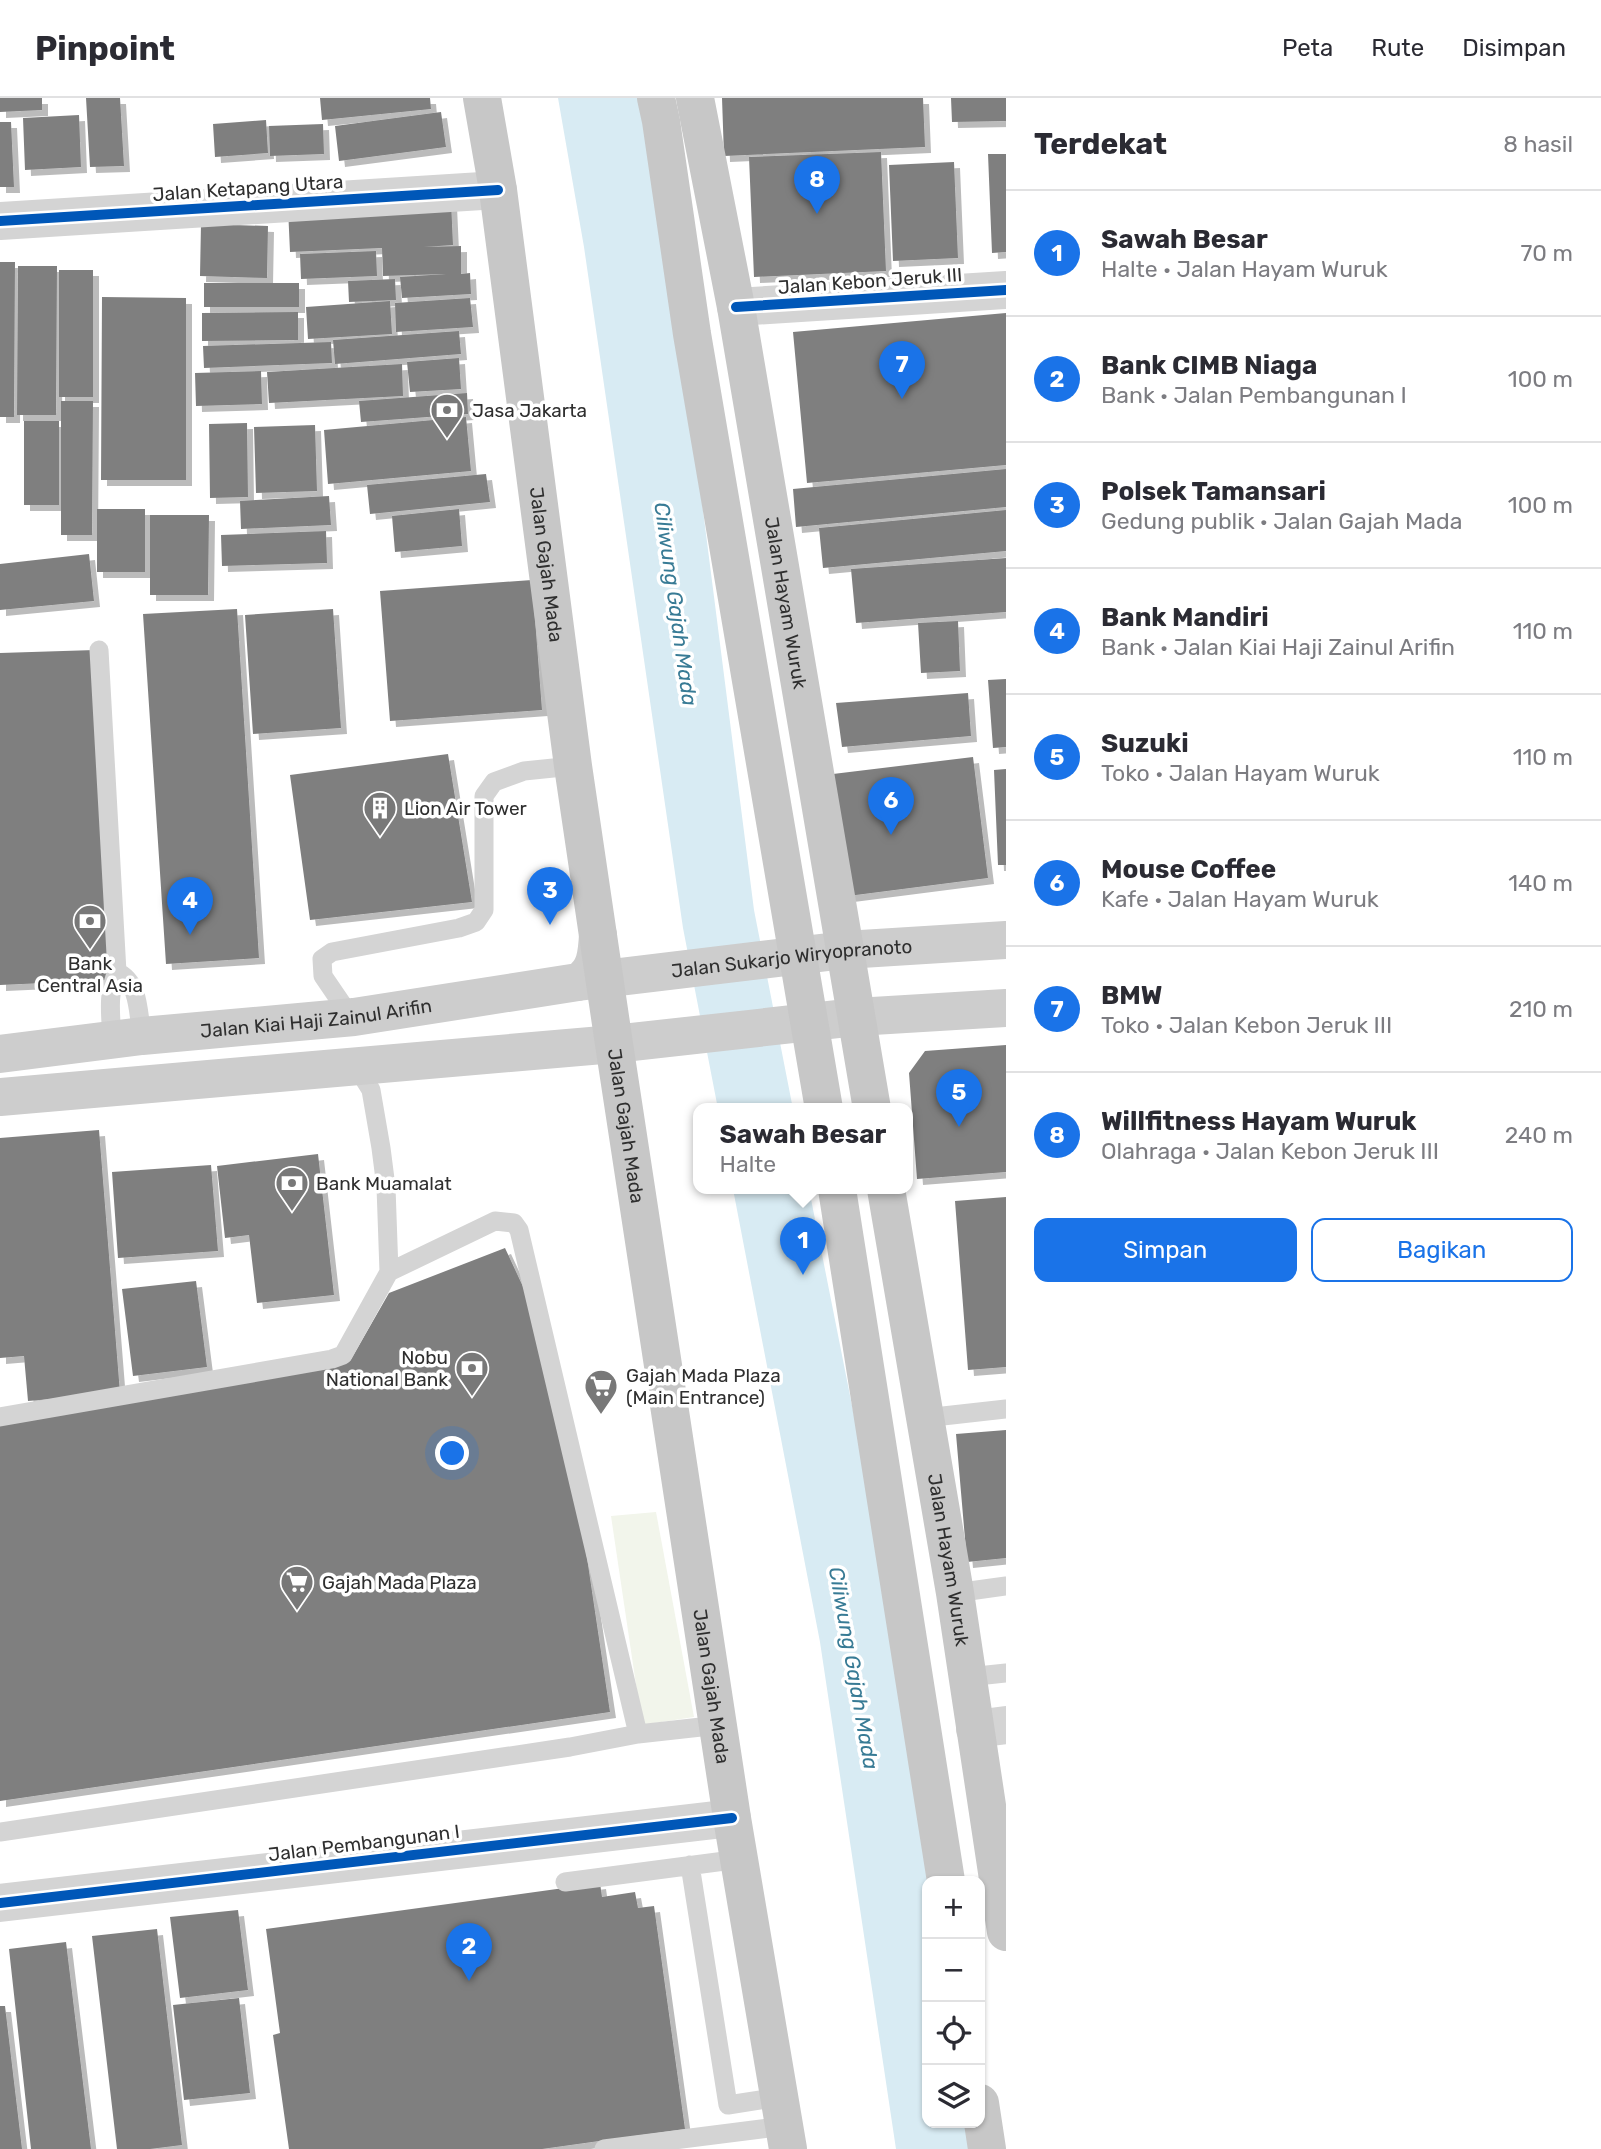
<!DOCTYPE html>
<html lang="id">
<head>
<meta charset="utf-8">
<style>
	body { margin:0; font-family:Rubik,sans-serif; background:#f7f7f7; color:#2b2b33 }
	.controls { position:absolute; right:21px; bottom:21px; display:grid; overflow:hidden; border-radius:14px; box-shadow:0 2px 5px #0004 }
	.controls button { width:63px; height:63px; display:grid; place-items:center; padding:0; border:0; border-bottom:2px solid #e1e1e2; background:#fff; color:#2b2b33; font:35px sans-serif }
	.you { position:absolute; left:453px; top:1356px; width:24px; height:24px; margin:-18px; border:5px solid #fff; border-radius:50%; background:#1a73e8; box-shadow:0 0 0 10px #1a73e833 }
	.badge { display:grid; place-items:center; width:46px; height:46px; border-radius:50%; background:#1a73e8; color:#fff; font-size:23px; font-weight:700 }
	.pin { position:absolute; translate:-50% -58px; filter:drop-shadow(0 2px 4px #0008) }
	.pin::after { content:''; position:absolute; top:37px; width:24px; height:21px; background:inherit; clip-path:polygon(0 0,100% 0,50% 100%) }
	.popup { position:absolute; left:693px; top:1005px; width:220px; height:91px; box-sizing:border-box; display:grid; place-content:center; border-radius:14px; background:#fff; filter:drop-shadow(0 2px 5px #0005); font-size:23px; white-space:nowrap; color:#7c7c81 }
	.popup b { font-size:26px; color:#2b2b33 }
	.popup::after { content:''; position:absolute; left:50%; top:100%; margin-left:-14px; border:14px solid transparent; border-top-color:#fff }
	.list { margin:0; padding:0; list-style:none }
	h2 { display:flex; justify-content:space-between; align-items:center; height:91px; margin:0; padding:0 28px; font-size:30px }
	h2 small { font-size:23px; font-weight:400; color:#7c7c81 }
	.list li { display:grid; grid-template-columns:46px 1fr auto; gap:21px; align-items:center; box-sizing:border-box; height:126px; padding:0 28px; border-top:2px solid #e1e1e2 }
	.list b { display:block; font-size:26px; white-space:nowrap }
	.list p { margin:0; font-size:23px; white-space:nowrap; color:#7c7c81 }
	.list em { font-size:23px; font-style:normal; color:#7c7c81 }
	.actions { display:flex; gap:14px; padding:21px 28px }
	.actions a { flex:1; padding:16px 0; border:2px solid #1a73e8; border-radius:14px; text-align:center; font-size:24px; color:#1a73e8 }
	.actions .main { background:#1a73e8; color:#fff }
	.icon { flex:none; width:38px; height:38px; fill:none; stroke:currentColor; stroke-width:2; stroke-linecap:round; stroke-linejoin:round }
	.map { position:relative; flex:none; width:1006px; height:2051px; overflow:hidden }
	header { display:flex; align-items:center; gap:42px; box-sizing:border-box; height:98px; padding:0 35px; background:#fff; border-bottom:2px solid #e1e1e2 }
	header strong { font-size:33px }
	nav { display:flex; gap:38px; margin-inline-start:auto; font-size:24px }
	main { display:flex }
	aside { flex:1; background:#fff }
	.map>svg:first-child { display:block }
	.green { fill:#f2f5eb }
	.water { fill:#d8ebf3 }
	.building { fill:#7f7f7f; filter:url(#shadow) }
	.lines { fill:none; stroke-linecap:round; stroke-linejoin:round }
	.service { stroke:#d4d4d4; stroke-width:19 }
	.minor { stroke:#d4d4d4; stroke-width:38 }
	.tertiary { stroke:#d4d4d4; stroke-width:38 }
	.secondary { stroke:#cdcdcd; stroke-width:38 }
	.primary { stroke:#c7c7c7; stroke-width:38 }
	.cycleway-casing { stroke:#fff; stroke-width:15 }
	.cycleway { stroke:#0057b8; stroke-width:10 }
	.labels { text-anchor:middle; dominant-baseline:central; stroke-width:7; stroke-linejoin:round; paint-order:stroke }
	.street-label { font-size:19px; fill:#2f2f2f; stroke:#fff }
	.poi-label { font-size:19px; fill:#2f2f2f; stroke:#fff; text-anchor:start }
	.water-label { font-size:21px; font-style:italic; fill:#387b95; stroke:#fff }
</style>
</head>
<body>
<header>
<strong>Pinpoint</strong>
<nav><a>Peta</a><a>Rute</a><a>Disimpan</a></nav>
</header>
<main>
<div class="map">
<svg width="1006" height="2051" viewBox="0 0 1006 2051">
	<defs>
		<filter id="shadow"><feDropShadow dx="6" dy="6" stdDeviation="0" flood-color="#0004"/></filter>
	</defs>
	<rect width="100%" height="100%" fill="#fff"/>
	<path class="green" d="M656,1414L694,1619L642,1627L611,1418Z"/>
	<path class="water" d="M558,0H647L665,115L754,812L793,1011H718L683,830L584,149Z
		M733,1091H809L896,1529L927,1783V2025H968L972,2051H896L820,1544Z"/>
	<path class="building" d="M0,0H42V12L0,14Z
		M86,0H120L124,68L90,69Z
		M320,0H430L431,11L322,22Z
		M722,0H923L925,49L724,58Z
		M951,0H1006V23L952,24Z
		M441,14L446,49L339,63L335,28Z
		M79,17L81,69L25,72L23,20Z
		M266,22L268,55L215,59L213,26Z
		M0,24H11L14,89H0Z
		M323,26L324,56L270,58L269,28Z
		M881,54L886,173L754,179L749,59Z
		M988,56H1006V154L992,155Z
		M954,64L958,160L893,163L889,67Z
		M451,103L453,147L424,149L461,148V176L470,175L471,196L402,200L400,179L446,176L383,178L382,150L290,154L288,110Z
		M201,126L268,128L267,180L200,178Z
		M376,153L377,178L301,181L300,156Z
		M0,164H15L14,319H0Z
		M18,168H57L56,317H17Z
		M59,172H93V299H59Z
		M395,181L396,202L349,204L348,183Z
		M204,185H299V209H204Z
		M102,199L186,200V382H101Z
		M470,200L473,229L396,234L395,205Z
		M390,203L392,236L308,241L306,209Z
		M298,214V242L202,243V215Z
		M1006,215V367L807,385L793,234Z
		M459,233L461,256L335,266L333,242Z
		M331,244L332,265L204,270L203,248Z
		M459,260L461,291L410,294L407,264Z
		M402,266L403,298L269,305L267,274Z
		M261,273L262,306L196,308L195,275Z
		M467,295L468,316L361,324L359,303Z
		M61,303H93L92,437H61Z
		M466,319L471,373L328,386L324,332Z
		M24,323H59V407H24Z
		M247,325L248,399L210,400L209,326Z
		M315,327L317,393L256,395L254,329Z
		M1006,371V409L796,429L793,391Z
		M486,376L490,404L370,416L367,387Z
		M329,398L331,427L241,431L240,403Z
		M97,411H145V474H97Z
		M459,411L462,448L395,454L392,418Z
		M1006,412V453L823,470L819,430Z
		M150,417H209L208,497H150Z
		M326,433L327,465L222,468L221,437Z
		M89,456L94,503L0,512V466Z
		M1006,460V514L856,525L851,471Z
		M532,482L542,612L390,623L380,493Z
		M237,511L259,860L166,866L143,516Z
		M333,511L341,630L253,636L245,517Z
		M958,523L960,573L921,575L918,525Z
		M95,552L110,882L0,887V555Z
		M1006,581V649L993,650L988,582Z
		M968,595L971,638L842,649L836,605Z
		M448,656L472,804L310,822L290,677Z
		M973,659L988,780L848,798L833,676Z
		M1006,671V767H998L994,672Z
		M1006,947V1074L917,1081L909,975L925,953Z
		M99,1032L120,1295L28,1303L24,1258L0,1260V1040Z
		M318,1056L334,1197L257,1205L249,1137L225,1140L217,1068Z
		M211,1067L218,1153L118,1160L112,1074Z
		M1006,1099V1269L968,1272L955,1103Z
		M505,1150L538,1221L580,1413L610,1614L0,1703V1323L350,1263L389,1195Z
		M196,1183L207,1269L133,1278L122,1191Z
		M1006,1332V1460L967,1464L956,1336Z
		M600,1785L602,1799L635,1794L638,1810L654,1808L685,2031L542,2051H289L273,1937L280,1935L266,1831Z
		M238,1812L248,1892L180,1900L170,1819Z
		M157,1831L182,2047L150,2051H117L92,1838Z
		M66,1844L91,2051H31L9,1851Z
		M239,1900L250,1995L184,2002L173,1907Z
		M0,1908H5L22,2051H0Z"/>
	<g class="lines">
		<path class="service" d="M99,552L117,874C107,896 111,919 112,942
			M117,874C140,884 138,917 142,938
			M351,919L323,878L322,861L332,854L459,830L476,824L484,812V698L494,684L524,673L573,668
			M389,1174L495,1123L514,1125L519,1132L638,1636
			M0,1319L332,1261L343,1257L389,1174L386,1089L381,1050L371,992L356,968
			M925,1320L1006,1311
			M955,1495L1006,1488
			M968,1579L1006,1575
			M0,1734L570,1649L638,1636L719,1627
			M690,1767L728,2007L780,1999
			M565,1784L740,1761
			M604,2051L784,2028"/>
		<path class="minor" d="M736,209L1006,192
			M975,1631L1006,1627
			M0,1805L732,1720"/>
		<path class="tertiary" d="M0,123L498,92"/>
		<g class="secondary">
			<path id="s1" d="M578,884L845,852L1006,842"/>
			<path id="s2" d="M0,956L142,938L354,919L578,884C596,874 597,855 598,837"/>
			<path d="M0,999L614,946L856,919L1006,910"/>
		</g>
		<g class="primary">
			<path id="s3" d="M482,0L498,92L573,668L614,946L732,1720L788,2051"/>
			<path d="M656,0L661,23L692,236L824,1011"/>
			<path id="s4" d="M695,0L736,209L872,1011"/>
			<path d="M837,1091L946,1783"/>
			<path id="s5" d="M886,1091L955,1495L1006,1834"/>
			<path d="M980,2005L987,2051"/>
		</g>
		<defs>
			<path id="cycleway" d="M0,123L498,92
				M736,209L1006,192
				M0,1805L732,1720"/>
		</defs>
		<use href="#cycleway" class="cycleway-casing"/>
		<use href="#cycleway" class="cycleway"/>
	</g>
	<defs>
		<symbol id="bank-pin" viewBox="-11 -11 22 30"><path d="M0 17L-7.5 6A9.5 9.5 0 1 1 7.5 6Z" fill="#787878" stroke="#fff"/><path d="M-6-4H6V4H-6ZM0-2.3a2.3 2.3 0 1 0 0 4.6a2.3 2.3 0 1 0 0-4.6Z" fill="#fff"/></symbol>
		<symbol id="building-pin" viewBox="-11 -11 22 30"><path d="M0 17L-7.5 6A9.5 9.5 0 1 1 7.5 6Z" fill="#787878" stroke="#fff"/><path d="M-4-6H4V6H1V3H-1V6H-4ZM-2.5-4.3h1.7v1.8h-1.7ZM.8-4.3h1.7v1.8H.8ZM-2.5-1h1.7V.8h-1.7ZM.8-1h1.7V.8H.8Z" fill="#fff"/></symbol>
		<symbol id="supermarket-pin" viewBox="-11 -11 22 30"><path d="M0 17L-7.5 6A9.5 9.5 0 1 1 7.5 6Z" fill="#787878" stroke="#fff"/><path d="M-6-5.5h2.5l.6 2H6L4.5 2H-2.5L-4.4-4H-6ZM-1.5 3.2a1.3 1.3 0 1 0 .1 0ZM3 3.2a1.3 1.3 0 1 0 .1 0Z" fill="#fff"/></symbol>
	</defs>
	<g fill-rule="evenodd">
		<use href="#bank-pin" x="428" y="293" width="38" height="52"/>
		<use href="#building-pin" x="361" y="691" width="38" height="52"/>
		<use href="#bank-pin" x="71" y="804" width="38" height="52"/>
		<use href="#bank-pin" x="273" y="1066" width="38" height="52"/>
		<use href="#bank-pin" x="453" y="1251" width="38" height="52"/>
		<use href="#supermarket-pin" x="582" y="1269" width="38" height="52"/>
		<use href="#supermarket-pin" x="278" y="1465" width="38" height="52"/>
	</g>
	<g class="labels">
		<g class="street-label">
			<text transform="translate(248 90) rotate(-4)">Jalan Ketapang Utara</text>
			<text transform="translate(870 183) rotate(-4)">Jalan Kebon Jeruk III</text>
			<text stroke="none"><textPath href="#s3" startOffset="471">Jalan Gajah Mada</textPath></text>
			<text stroke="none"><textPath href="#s4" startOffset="513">Jalan Hayam Wuruk</textPath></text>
			<text stroke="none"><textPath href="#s1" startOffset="215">Jalan Sukarjo Wiryopranoto</textPath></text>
			<text stroke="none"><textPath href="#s2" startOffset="318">Jalan Kiai Haji Zainul Arifin</textPath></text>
			<text stroke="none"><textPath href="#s3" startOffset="1038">Jalan Gajah Mada</textPath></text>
			<text stroke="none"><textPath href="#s5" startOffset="376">Jalan Hayam Wuruk</textPath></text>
			<text stroke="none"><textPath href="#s3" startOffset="1605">Jalan Gajah Mada</textPath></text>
			<text transform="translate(364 1745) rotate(-7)">Jalan Pembangunan I</text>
		</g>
		<g class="poi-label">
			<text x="472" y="312">Jasa Jakarta</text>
			<text x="404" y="710">Lion Air Tower</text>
			<text x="90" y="865" text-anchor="middle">Bank<tspan x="90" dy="22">Central Asia</tspan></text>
			<text x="316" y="1085">Bank Muamalat</text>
			<text x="448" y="1259" text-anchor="end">Nobu<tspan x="448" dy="22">National Bank</tspan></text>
			<text x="626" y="1277">Gajah Mada Plaza<tspan x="626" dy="22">(Main Entrance)</tspan></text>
			<text x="322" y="1484">Gajah Mada Plaza</text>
		</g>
		<g class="water-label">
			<text transform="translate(676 506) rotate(82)">Ciliwung Gajah Mada</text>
			<text transform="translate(854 1570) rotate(80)">Ciliwung Gajah Mada</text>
		</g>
	</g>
</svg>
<div class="controls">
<button>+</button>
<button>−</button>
<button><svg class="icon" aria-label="locate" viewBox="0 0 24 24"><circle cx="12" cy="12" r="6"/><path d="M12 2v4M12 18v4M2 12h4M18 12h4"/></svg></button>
<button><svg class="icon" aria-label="layers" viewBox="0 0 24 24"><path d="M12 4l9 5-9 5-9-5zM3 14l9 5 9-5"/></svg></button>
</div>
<div class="you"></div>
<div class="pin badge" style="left:803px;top:1177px">1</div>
<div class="popup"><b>Sawah Besar</b>Halte</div>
<div class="pin badge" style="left:469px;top:1883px">2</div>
<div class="pin badge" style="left:550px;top:827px">3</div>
<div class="pin badge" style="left:190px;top:837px">4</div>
<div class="pin badge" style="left:959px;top:1029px">5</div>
<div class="pin badge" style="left:891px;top:737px">6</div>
<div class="pin badge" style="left:902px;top:301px">7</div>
<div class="pin badge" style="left:817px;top:116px">8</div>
</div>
<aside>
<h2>Terdekat<small>8 hasil</small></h2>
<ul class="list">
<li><span class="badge">1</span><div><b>Sawah Besar</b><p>Halte · Jalan Hayam Wuruk</p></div><em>70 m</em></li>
<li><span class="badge">2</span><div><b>Bank CIMB Niaga</b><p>Bank · Jalan Pembangunan I</p></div><em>100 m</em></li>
<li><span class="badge">3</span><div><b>Polsek Tamansari</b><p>Gedung publik · Jalan Gajah Mada</p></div><em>100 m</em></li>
<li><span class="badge">4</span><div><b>Bank Mandiri</b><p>Bank · Jalan Kiai Haji Zainul Arifin</p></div><em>110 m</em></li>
<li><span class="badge">5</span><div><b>Suzuki</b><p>Toko · Jalan Hayam Wuruk</p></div><em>110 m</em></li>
<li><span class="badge">6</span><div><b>Mouse Coffee</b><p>Kafe · Jalan Hayam Wuruk</p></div><em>140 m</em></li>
<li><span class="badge">7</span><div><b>BMW</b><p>Toko · Jalan Kebon Jeruk III</p></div><em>210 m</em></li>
<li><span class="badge">8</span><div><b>Willfitness Hayam Wuruk</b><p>Olahraga · Jalan Kebon Jeruk III</p></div><em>240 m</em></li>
</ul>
<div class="actions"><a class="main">Simpan</a><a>Bagikan</a></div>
</aside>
</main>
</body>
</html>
